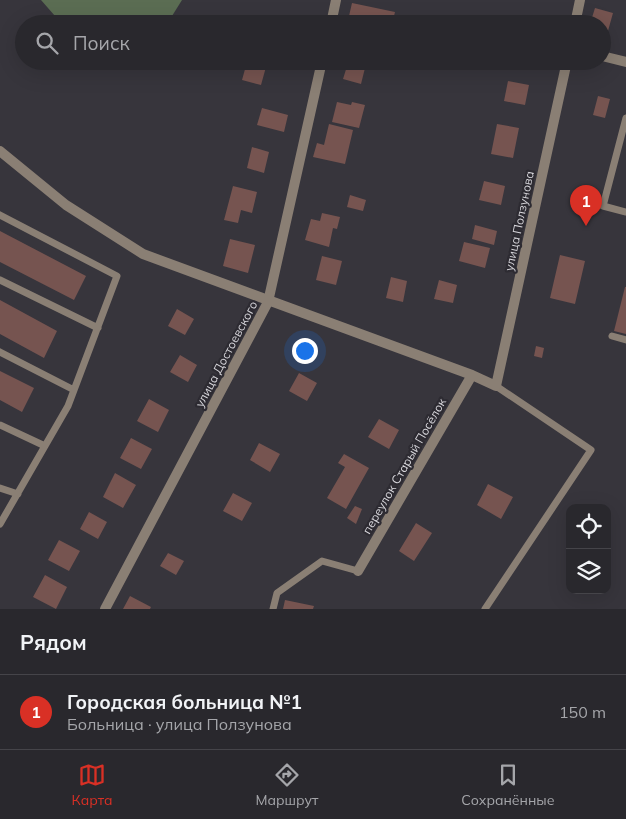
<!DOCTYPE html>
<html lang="ru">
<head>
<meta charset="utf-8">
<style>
	body { margin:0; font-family:Mulish,sans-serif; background:#353439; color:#f1f3f6 }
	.controls { position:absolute; right:15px; bottom:15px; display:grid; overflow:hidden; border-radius:10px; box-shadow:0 5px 20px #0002 }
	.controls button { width:45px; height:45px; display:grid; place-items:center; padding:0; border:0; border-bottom:1px solid #454449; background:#29282d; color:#f1f3f6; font:25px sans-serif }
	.you { position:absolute; left:304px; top:350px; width:18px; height:18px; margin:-12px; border:4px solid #fff; border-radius:50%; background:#1a73e8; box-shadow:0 0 0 8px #1a73e833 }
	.badge { display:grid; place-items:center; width:32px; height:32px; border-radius:50%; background:#d93025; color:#fff; font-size:16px; font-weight:700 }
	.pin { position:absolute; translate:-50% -41px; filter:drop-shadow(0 1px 2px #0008) }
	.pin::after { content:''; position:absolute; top:26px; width:18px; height:15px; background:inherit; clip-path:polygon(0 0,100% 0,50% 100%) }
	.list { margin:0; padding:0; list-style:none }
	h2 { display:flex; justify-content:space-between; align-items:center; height:65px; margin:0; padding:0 20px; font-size:21px }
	h2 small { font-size:16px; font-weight:400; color:#a5a6aa }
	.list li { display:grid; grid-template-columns:32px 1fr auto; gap:15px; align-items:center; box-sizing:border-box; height:75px; padding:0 20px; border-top:1px solid #454449 }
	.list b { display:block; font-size:19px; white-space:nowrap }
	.list p { margin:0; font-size:16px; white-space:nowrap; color:#a5a6aa }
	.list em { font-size:16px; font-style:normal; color:#a5a6aa }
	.icon { flex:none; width:28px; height:28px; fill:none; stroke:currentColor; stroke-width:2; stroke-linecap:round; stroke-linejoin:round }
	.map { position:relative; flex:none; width:626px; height:609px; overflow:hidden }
	.search { position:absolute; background:#29282d; box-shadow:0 5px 20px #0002; left:15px; right:15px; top:15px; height:55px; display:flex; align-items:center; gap:12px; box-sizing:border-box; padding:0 18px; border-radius:28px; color:#a5a6aa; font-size:19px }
	.sheet { height:140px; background:#29282d }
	nav { display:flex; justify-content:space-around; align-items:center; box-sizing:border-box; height:70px; border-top:1px solid #454449; background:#29282d; font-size:14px; color:#a5a6aa }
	nav a { display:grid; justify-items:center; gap:2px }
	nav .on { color:#d93025 }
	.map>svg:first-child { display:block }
	.forest { fill:#5b6d53 }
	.building { fill:#765450 }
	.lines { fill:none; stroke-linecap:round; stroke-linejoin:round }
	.lane { stroke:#8a7f74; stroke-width:7 }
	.street { stroke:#8a7f74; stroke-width:10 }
	.labels { text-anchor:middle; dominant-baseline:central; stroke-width:4.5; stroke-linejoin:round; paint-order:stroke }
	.street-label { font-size:12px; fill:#d8d7dc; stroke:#2d2b32 }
</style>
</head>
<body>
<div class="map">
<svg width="626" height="609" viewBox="0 0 626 609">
	<rect width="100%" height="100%" fill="#37353c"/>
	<path class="forest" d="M41,0H182L167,24H62Z"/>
	<path class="building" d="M352,3L395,12L392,24H359L361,19L349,16Z
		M595,8L613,13L606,38L602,37V24H590Z
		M515,15L537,20L536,24H512Z
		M292,61H301L299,70L290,68Z
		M355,61L366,64L361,84L343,79L348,63L354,64Z
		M496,61H523L522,68Z
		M247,62L266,67L261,85L242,80Z
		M508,81L529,85L525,105L504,101Z
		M598,96L610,99L605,118L593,115Z
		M337,102L351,105L352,102L365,105L359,128L332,122Z
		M262,108L288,115L284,132L257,125Z
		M329,124L353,130L345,164L313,157L317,143L324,145Z
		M497,124L519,128L513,158L491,154Z
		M252,147L269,152L264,173L247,168Z
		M484,181L505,186L501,205L479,200Z
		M233,186L257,192L252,213L241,210L238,223L224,220Z
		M350,195L366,200L363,211L347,207Z
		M322,213L340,217L337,229L333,228L329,247L305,240L311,219L320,221Z
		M475,225L497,231L494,245L472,239Z
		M0,231L86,276L74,300L0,262Z
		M230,239L255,245L248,273L223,266Z
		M464,242L490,248L485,268L459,261Z
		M560,255L585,261L575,304L550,298Z
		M322,256L342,261L336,285L316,280Z
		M391,277L407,281L403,302L386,298Z
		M439,280L457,285L453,303L434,299Z
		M625,287H626V334L614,331Z
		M0,300L57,331L44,358L0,334Z
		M177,309L194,319L185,335L168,326Z
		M536,346L544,348L542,358L534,356Z
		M180,355L197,365L188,382L170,372Z
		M0,371L34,388L22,412L0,400Z
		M299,373L317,383L307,401L289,391Z
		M149,399L169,410L158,432L137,421Z
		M379,419L399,430L389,449L368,437Z
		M131,438L152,449L141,469L120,458Z
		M259,443L280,454L270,472L250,460Z
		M344,454L369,468L346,509L327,498L345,467L338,463Z
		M115,473L136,485L123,508L103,497Z
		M488,484L513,497L501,519L477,505Z
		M233,493L252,503L242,521L223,511Z
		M355,506L362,509L356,524L347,518Z
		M89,512L107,522L98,539L80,529Z
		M416,523L432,533L414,561L399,551Z
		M59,540L80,551L69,571L48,560Z
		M168,553L184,561L176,575L160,566Z
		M45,575L67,587L56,609L33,597Z
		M130,596L151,607L150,609H123Z
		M285,600L314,606L313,609H283Z"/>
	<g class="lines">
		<path class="lane" d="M626,118L603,206L626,212
			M0,215L117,276L68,406L0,524
			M0,280L98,328
			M612,336L626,340
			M0,352L74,390
			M0,425L45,446
			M0,488L18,494
			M273,609L277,593L322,561L358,571
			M485,609L591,450L496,386"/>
		<path class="street" d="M331,24L336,0
			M575,24L580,0
			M602,56L626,62
			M0,151L66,205L143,254L472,375L496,386L567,61
			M358,571L472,375
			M105,609L268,302L322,61"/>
	</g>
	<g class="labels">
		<g class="street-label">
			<text transform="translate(519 221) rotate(-78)">улица Ползунова</text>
			<text transform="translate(226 354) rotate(-62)">улица Достоевского</text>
			<text transform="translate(404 466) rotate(-60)">переулок Старый Посёлок</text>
		</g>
	</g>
</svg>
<div class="controls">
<button><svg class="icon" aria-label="locate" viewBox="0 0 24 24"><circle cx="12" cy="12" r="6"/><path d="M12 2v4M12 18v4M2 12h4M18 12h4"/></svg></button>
<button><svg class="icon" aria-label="layers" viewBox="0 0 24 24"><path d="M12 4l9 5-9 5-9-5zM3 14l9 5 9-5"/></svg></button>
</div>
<div class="you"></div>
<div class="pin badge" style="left:586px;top:226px">1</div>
<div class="search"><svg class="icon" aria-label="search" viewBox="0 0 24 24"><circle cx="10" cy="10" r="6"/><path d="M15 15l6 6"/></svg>Поиск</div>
</div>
<section class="sheet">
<h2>Рядом<small></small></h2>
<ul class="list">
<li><span class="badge">1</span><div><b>Городская больница №1</b><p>Больница · улица Ползунова</p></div><em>150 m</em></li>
</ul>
</section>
<nav>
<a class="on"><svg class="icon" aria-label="map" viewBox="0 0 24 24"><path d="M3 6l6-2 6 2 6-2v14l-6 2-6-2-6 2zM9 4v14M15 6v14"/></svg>Карта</a>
<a><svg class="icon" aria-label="directions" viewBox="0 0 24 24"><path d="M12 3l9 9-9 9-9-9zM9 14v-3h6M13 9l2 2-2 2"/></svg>Маршрут</a>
<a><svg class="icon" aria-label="saved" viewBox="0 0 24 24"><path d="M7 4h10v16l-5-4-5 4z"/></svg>Сохранённые</a>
</nav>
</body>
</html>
